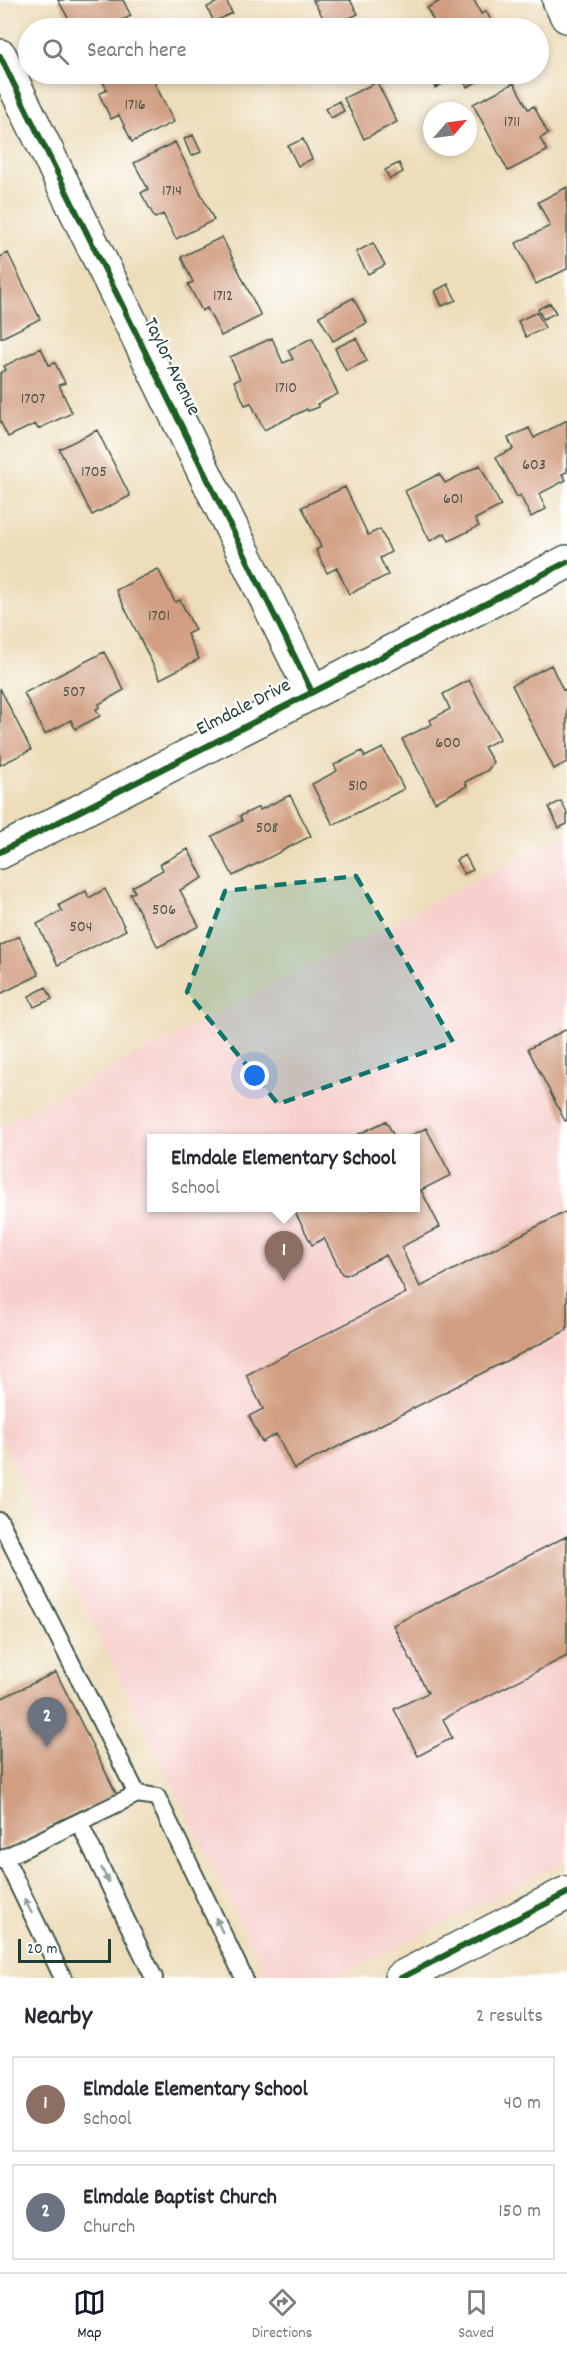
<!DOCTYPE html>
<html lang="en">
<head>
<meta charset="utf-8">
<style>
	body { margin:0; font-family:Dekko,sans-serif; background:#f2f2f3; color:#2b2b33 }
	.compass { position:absolute; left:423px; top:102px; width:54px; height:54px; border-radius:50%; background:#fff; box-shadow:0 3px 9px #0003; rotate:62deg }
	.scale { position:absolute; left:18px; bottom:15px; width:93px; box-sizing:border-box; padding-left:6px; border:3px solid #1f3d34; border-top:0; font-size:16px; line-height:21px; white-space:nowrap; color:#1f3d34; -webkit-text-stroke:4px #fff; paint-order:stroke }
	.you { position:absolute; left:255px; top:1076px; width:21px; height:21px; margin:-15px; border:4px solid #fff; border-radius:50%; background:#1a73e8; box-shadow:0 0 0 9px #1a73e833 }
	.badge { display:grid; place-items:center; width:39px; height:39px; border-radius:50%; background:#111827; color:#fff; font-size:20px; font-weight:700 }
	.pin { position:absolute; translate:-50% -50px; filter:drop-shadow(0 2px 3px #0008) }
	.pin::after { content:''; position:absolute; top:32px; width:21px; height:18px; background:inherit; clip-path:polygon(0 0,100% 0,50% 100%) }
	.popup { position:absolute; left:147px; top:1134px; width:273px; height:78px; box-sizing:border-box; display:grid; place-content:center; border-radius:0px; background:#fff; filter:drop-shadow(0 2px 4px #0005); font-size:20px; white-space:nowrap; color:#7c7c81 }
	.popup b { font-size:22px; color:#2b2b33 }
	.popup::after { content:''; position:absolute; left:50%; top:100%; margin-left:-12px; border:12px solid transparent; border-top-color:#fff }
	.list { margin:0; padding:0; list-style:none }
	h2 { display:flex; justify-content:space-between; align-items:center; height:78px; margin:0; padding:0 24px; font-size:26px }
	h2 small { font-size:20px; font-weight:400; color:#7c7c81 }
	.list li { display:grid; grid-template-columns:39px 1fr auto; gap:18px; align-items:center; box-sizing:border-box; height:96px; margin:0 12px 12px; padding:0 12px; border:2px solid #e1e1e2; border-radius:0px }
	.list b { display:block; font-size:22px; white-space:nowrap }
	.list p { margin:0; font-size:20px; white-space:nowrap; color:#7c7c81 }
	.list em { font-size:20px; font-style:normal; color:#7c7c81 }
	.icon { flex:none; width:33px; height:33px; fill:none; stroke:currentColor; stroke-width:2; stroke-linecap:round; stroke-linejoin:round }
	.map { position:relative; flex:none; width:567px; height:1978px; overflow:hidden }
	.search { position:absolute; background:#fff; box-shadow:0 3px 9px #0003; left:18px; right:18px; top:18px; height:66px; display:flex; align-items:center; gap:15px; box-sizing:border-box; padding:0 21px; border-radius:33px; color:#7c7c81; font-size:22px }
	.sheet { height:294px; background:#fff }
	nav { display:flex; justify-content:space-around; align-items:center; box-sizing:border-box; height:84px; border-top:2px solid #e1e1e2; background:#fff; font-size:16px; color:#7c7c81 }
	nav a { display:grid; justify-items:center; gap:3px }
	nav .on { color:#111827 }
	.map>svg:first-child { display:block }
	.built { fill:#f7d0cd; fill-rule:evenodd }
	.building { fill:#d19e81 }
	.lines { fill:none; stroke-linecap:round; stroke-linejoin:round }
	.lane-casing { stroke:#3e5548; stroke-width:20 }
	.street-casing { stroke:#3e5548; stroke-width:36 }
	.secondary-casing { stroke:#3e5548; stroke-width:36 }
	.lane { stroke:#fff; stroke-width:16 }
	.street { stroke:#fff; stroke-width:33 }
	.secondary { stroke:#fff; stroke-width:33 }
	.cycleway-casing { stroke:#fff; stroke-width:10 }
	.cycleway { stroke:#1b5e20; stroke-width:6 }
	.oneway { fill:#8f9e9a }
	.marked { fill:#0f766e; fill-opacity:0.2; stroke:#0f766e; stroke-width:4.5; stroke-dasharray:12 8; stroke-linejoin:round }
	.labels { text-anchor:middle; dominant-baseline:central; stroke-width:4.5; stroke-linejoin:round; paint-order:stroke }
	.number-label { font-size:16px; fill:#4c5547 }
	.street-label { font-size:20px; fill:#1f3d34; stroke:#fff }
</style>
</head>
<body>
<div class="map">
<svg width="567" height="1978" viewBox="0 0 567 1978">
	<rect width="100%" height="100%" fill="#fff"/>
	<filter id="ink" filterUnits="userSpaceOnUse"><feTurbulence type="fractalNoise" baseFrequency=".0167" numOctaves="2"/><feDisplacementMap in="SourceGraphic" scale="12" xChannelSelector="R" yChannelSelector="G"/><feConvolveMatrix kernelMatrix="1 2 1 2 8 2 1 2 1" color-interpolation-filters="sRGB"/></filter>
	<filter id="wash" filterUnits="userSpaceOnUse"><feTurbulence type="fractalNoise" baseFrequency=".008" numOctaves="4" result="noise"/><feDisplacementMap in="SourceGraphic" scale="24" xChannelSelector="R" yChannelSelector="G"/><feGaussianBlur stdDeviation="1.35" result="paint"/><feColorMatrix in="noise" values="0 0 0 0 0 0 0 0 0 0 0 0 0 0 0 0 0 1.4 0 .05"/><feComposite in="paint" operator="in"/></filter>
	<g filter="url(#wash)">
		<rect width="100%" height="100%" fill="#edddba"/>
		<path class="built" d="M567,833V1861L336,1978H268L0,1437V1126ZM152,1138H416V1208H152Z"/>
		<g id="blocks">
			<path class="building" d="M58,0H123L131,16L105,28H74Z
				M222,0H226L232,13L214,22L207,7Z
				M313,0H350L358,14L329,28Z
				M442,0H474L481,14L486,11L495,28H437L427,8Z
				M99,74H150L174,122L132,142L119,115L111,119L99,94L107,90Z
				M428,74H492L467,87L460,75L435,88Z
				M377,82L397,122L364,139L344,98Z
				M514,83L528,109L534,106L548,134L540,138L547,151L508,171L473,104Z
				M339,101L344,111L331,118L325,109Z
				M193,135L201,152L191,156L184,139Z
				M303,139L312,159L298,166L288,146Z
				M175,142L214,220L176,239L163,214L155,218L141,193L148,189L134,163Z
				M399,163L403,172L390,179L385,170Z
				M567,187V269L536,284L516,243L550,226L538,202Z
				M222,237L261,316L221,336L207,308L202,311L188,284L193,282L181,257Z
				M373,243L385,265L368,274L356,252Z
				M8,253L40,319L1,338L0,257Z
				M448,284L456,300L442,306L435,291Z
				M353,298L367,323L333,341L319,316Z
				M550,303L556,313L543,319L538,309Z
				M537,312L545,328L526,337L518,321Z
				M272,338L283,363L293,359L288,350L312,338L338,394L317,404L319,407L308,411L307,409L264,430L251,403L245,405L234,381L240,379L230,357Z
				M356,338L367,361L346,371L335,348Z
				M41,348L49,365L55,363L65,383L59,385L72,413L38,429L35,424L8,437L0,421V373L6,370L4,366Z
				M567,420V472L562,474L566,480L539,494L546,509L531,517L520,495L517,497L496,457L513,449L508,438L529,428L534,438Z
				M97,430L130,496L92,515L59,449Z
				M480,465L501,506L475,519L479,526L449,541L445,533L430,541L405,491L439,474L445,483Z
				M345,487L368,535L380,529L391,552L380,558L388,575L349,594L337,568L327,573L316,550L321,547L302,507Z
				M158,569L175,602L180,600L195,630L187,634L199,659L160,679L116,590Z
				M104,652L124,690L99,704L100,707L96,709L100,716L75,729L71,720L45,734L24,693Z
				M551,665L563,690L567,689V762L554,769L512,685Z
				M469,680L500,739L484,747L493,762L488,770L465,782L467,786L435,802L402,739L432,724L430,720L450,709L443,694Z
				M0,688L31,750L0,765Z
				M383,748L404,789L333,825L312,784L337,771L334,765L362,751L365,757Z
				M290,795L311,836L233,876L212,836L242,821L240,816L259,807L260,810Z
				M561,801L567,813V824L559,828L549,807Z
				M188,849L203,878L180,890L199,926L158,947L130,894L135,892L132,887L163,870L160,864Z
				M465,855L473,870L464,874L456,860Z
				M105,889L126,930L58,965L37,924L62,911L59,905L86,891L89,898Z
				M19,936L39,975L0,994V946Z
				M46,987L52,999L34,1007L29,996Z
				M567,1029V1120L565,1121L528,1049Z
				M386,1121L395,1138H351Z
				M426,1128L451,1175L421,1190L440,1227L401,1247L420,1287L567,1211V1330L294,1469L276,1434L262,1442L249,1416L263,1409L246,1375L406,1293L386,1255L346,1275L342,1274L324,1238L312,1245L293,1208H416V1138H406Z
				M567,1536V1656L443,1719L452,1738L418,1756L394,1709L428,1693L393,1625Z
				M56,1672L117,1795L89,1809L88,1807L0,1850V1699Z"/>
		</g>
	</g>
	<g filter="url(#ink)">
		<use href="#blocks" fill-opacity="0" stroke="#3e5548" stroke-width="1.5"/>
		<g class="lines">
			<defs>
				<path id="lane" d="M0,1521L137,1794
					M79,1822L154,1978
					M5,1858L63,1978
					M0,1860L137,1794L157,1797L244,1978"/>
				<path id="street" d="M559,0L567,16
					M0,56L312,692
					M0,852L567,562"/>
				<path id="secondary" d="M401,1978L567,1893"/>
			</defs>
			<use href="#lane" class="lane-casing"/>
			<use href="#street" class="street-casing"/>
			<use href="#secondary" class="secondary-casing"/>
			<use href="#lane" class="lane"/>
			<use href="#street" class="street"/>
			<use href="#secondary" class="secondary"/>
			<defs>
				<path id="cycleway" d="M0,56L312,692
					M0,852L567,562
					M401,1978L567,1893"/>
			</defs>
			<use href="#cycleway" class="cycleway-casing"/>
			<use href="#cycleway" class="cycleway"/>
		</g>
		<defs><path id="oneway-solid" d="M-6-.8H1V-3.2L6.5 0L1 3.2V.8H-6Z" transform="scale(1.5)"/></defs>
		<g class="oneway">
			<use href="#oneway-solid" transform="translate(105 1875) rotate(64)"/>
			<use href="#oneway-solid" transform="translate(28 1906) rotate(-116)"/>
			<use href="#oneway-solid" transform="translate(219 1925) rotate(-115)"/>
		</g>
	</g>
	<path class="marked" d="M356,876L453,1042L278,1104L187,992L225,891Z"/>
	<g class="labels">
		<g class="number-label">
			<text x="135" y="105">1716</text>
			<text x="512" y="122">1711</text>
			<text x="172" y="191">1714</text>
			<text x="223" y="296">1712</text>
			<text x="286" y="388">1710</text>
			<text x="33" y="399">1707</text>
			<text x="534" y="465">603</text>
			<text x="94" y="472">1705</text>
			<text x="453" y="499">601</text>
			<text x="159" y="616">1701</text>
			<text x="74" y="692">507</text>
			<text x="448" y="743">600</text>
			<text x="358" y="786">510</text>
			<text x="267" y="828">508</text>
			<text x="164" y="910">506</text>
			<text x="81" y="927">504</text>
		</g>
		<g class="street-label">
			<text transform="translate(171 367) rotate(64)">Taylor Avenue</text>
			<text transform="translate(244 708) rotate(-27)">Elmdale Drive</text>
		</g>
	</g>
</svg>
<svg class="compass" viewBox="-18 -18 36 36"><path d="M0-13l5 13h-10z" fill="#e53935"/><path d="M0 13l5-13h-10z" fill="#7c7c81"/></svg>
<div class="scale">20 m</div>
<div class="you"></div>
<div class="pin badge" style="left:284px;top:1281px;background:#8d6e63">1</div>
<div class="popup"><b>Elmdale Elementary School</b>School</div>
<div class="pin badge" style="left:47px;top:1747px;background:#6b7280">2</div>
<div class="search"><svg class="icon" aria-label="search" viewBox="0 0 24 24"><circle cx="10" cy="10" r="6"/><path d="M15 15l6 6"/></svg>Search here</div>
</div>
<section class="sheet">
<h2>Nearby<small>2 results</small></h2>
<ul class="list">
<li><span class="badge" style="background:#8d6e63">1</span><div><b>Elmdale Elementary School</b><p>School</p></div><em>40 m</em></li>
<li><span class="badge" style="background:#6b7280">2</span><div><b>Elmdale Baptist Church</b><p>Church</p></div><em>150 m</em></li>
</ul>
</section>
<nav>
<a class="on"><svg class="icon" aria-label="map" viewBox="0 0 24 24"><path d="M3 6l6-2 6 2 6-2v14l-6 2-6-2-6 2zM9 4v14M15 6v14"/></svg>Map</a>
<a><svg class="icon" aria-label="directions" viewBox="0 0 24 24"><path d="M12 3l9 9-9 9-9-9zM9 14v-3h6M13 9l2 2-2 2"/></svg>Directions</a>
<a><svg class="icon" aria-label="saved" viewBox="0 0 24 24"><path d="M7 4h10v16l-5-4-5 4z"/></svg>Saved</a>
</nav>
</body>
</html>
